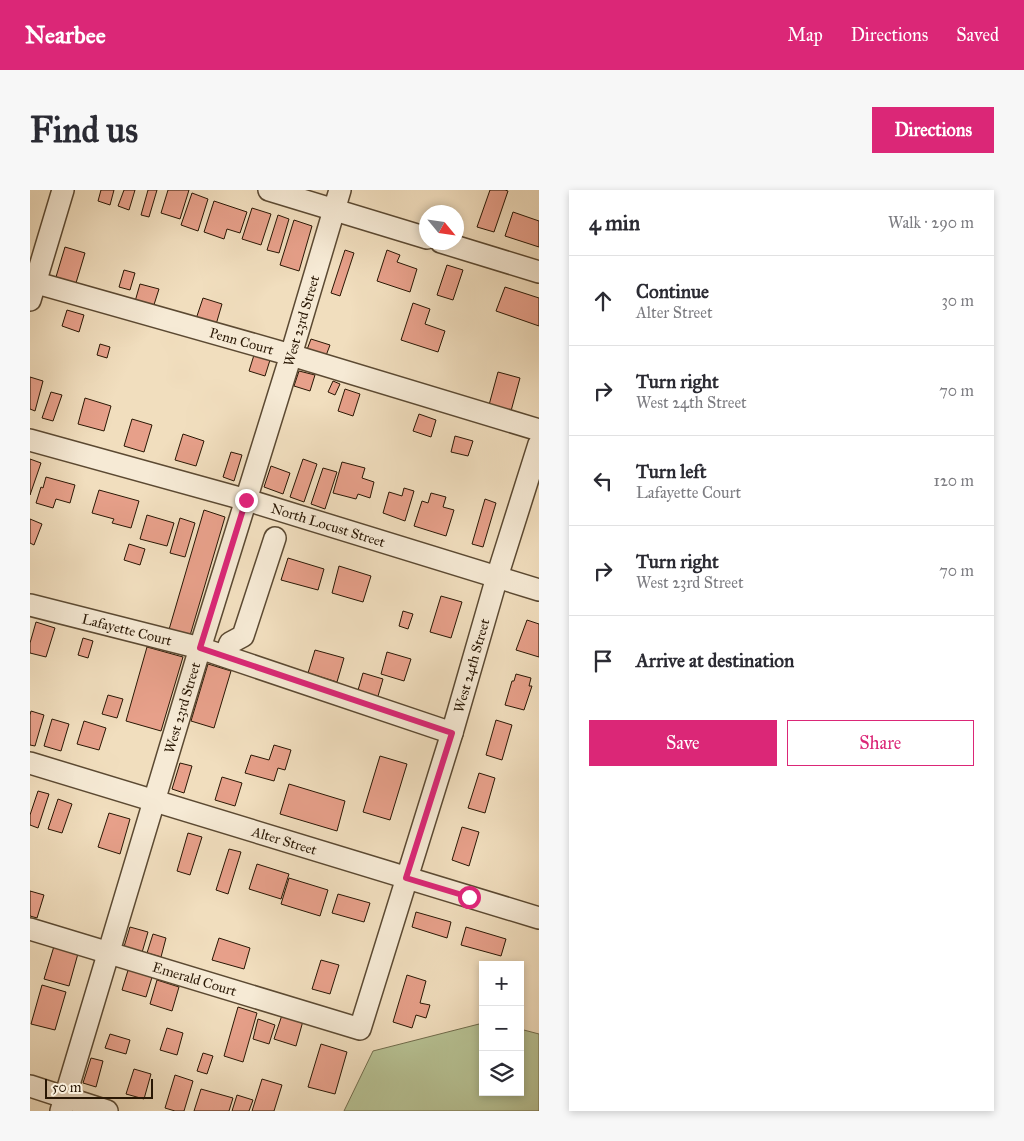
<!DOCTYPE html>
<html lang="en">
<head>
<meta charset="utf-8">
<style>
	body { margin:0; font-family:"IM FELL Great Primer",serif; background:#f7f7f7; color:#2b2b33 }
	.controls { position:absolute; right:15px; bottom:15px; display:grid; overflow:hidden; border-radius:0px; box-shadow:0 2px 8px #0003 }
	.controls button { width:45px; height:45px; display:grid; place-items:center; padding:0; border:0; border-bottom:1px solid #e1e1e2; background:#fff; color:#2b2b33; font:25px sans-serif }
	.compass { position:absolute; left:389px; top:15px; width:45px; height:45px; border-radius:50%; background:#fff; box-shadow:0 2px 8px #0003; rotate:119deg }
	.scale { position:absolute; left:15px; bottom:12px; width:108px; box-sizing:border-box; padding-left:5px; border:2px solid #291704; border-top:0; font-size:14px; line-height:18px; white-space:nowrap; color:#291704; -webkit-text-stroke:4px #f6ead5; paint-order:stroke }
	.stop { position:absolute; width:15px; height:15px; margin:-11px; border:4px solid #db2777; border-radius:50%; background:#fff }
	.stop.end { background:#db2777; border-color:#fff; box-shadow:0 1px 5px #0008 }
	.list { margin:0; padding:0; list-style:none }
	h2 { display:flex; justify-content:space-between; align-items:center; height:65px; margin:0; padding:0 20px; font-size:21px }
	h2 small { font-size:16px; font-weight:400; color:#7c7c81 }
	.list li { display:grid; grid-template-columns:32px 1fr auto; gap:15px; align-items:center; box-sizing:border-box; height:90px; padding:0 20px; border-top:1px solid #e1e1e2 }
	.list b { display:block; font-size:19px; white-space:nowrap }
	.list p { margin:0; font-size:16px; white-space:nowrap; color:#7c7c81 }
	.list em { font-size:16px; font-style:normal; color:#7c7c81 }
	.actions { display:flex; gap:10px; padding:15px 20px }
	.actions a { flex:1; padding:11px 0; border:1px solid #db2777; border-radius:0px; text-align:center; font-size:18px; color:#db2777 }
	.actions .main { background:#db2777; color:#fff }
	.icon { flex:none; width:28px; height:28px; fill:none; stroke:currentColor; stroke-width:2; stroke-linecap:round; stroke-linejoin:round }
	.map { position:relative; flex:none; width:509px; height:921px; overflow:hidden; border-radius:0px }
	header { display:flex; align-items:center; gap:30px; box-sizing:border-box; height:70px; padding:0 25px; background:#db2777; color:#fff }
	header strong { font-size:24px }
	nav { display:flex; gap:28px; margin-inline-start:auto; font-size:18px }
	.intro { display:flex; align-items:center; justify-content:space-between; box-sizing:border-box; height:120px; padding:0 30px }
	h1 { margin:0; font-size:35px }
	.button { padding:12px 22px; border-radius:0px; background:#db2777; color:#fff; font-size:18px; font-weight:700 }
	main { display:flex; gap:30px; padding:0 30px }
	aside { flex:1; background:#fff; border-radius:0px; box-shadow:0 2px 8px #0003 }
	.map>svg:first-child { display:block }
	.green { fill:#b7c294; stroke:#706c4c }
	.building { fill:#e7a08a; stroke:#291704 }
	.lines { fill:none; stroke-linecap:round; stroke-linejoin:round }
	.minor-casing { stroke:#5b4932; stroke-width:24 }
	.minor { stroke:#f6ead5; stroke-width:21 }
	.route { stroke:#db2777; stroke-width:6 }
	.labels { text-anchor:middle; dominant-baseline:central; stroke-width:4; stroke-linejoin:round; paint-order:stroke }
	.street-label { font-size:14px; fill:#291704; stroke:#f6ead5 }
</style>
</head>
<body>
<header>
<strong>Nearbee</strong>
<nav><a>Map</a><a>Directions</a><a>Saved</a></nav>
</header>
<div class="intro"><h1>Find us</h1><a class="button">Directions</a></div>
<main>
<div class="map">
<svg width="509" height="921" viewBox="0 0 509 921">
	<rect width="100%" height="100%" fill="#f1debe"/>
	<filter id="stains"><feTurbulence type="fractalNoise" baseFrequency=".004" numOctaves="4"/><feColorMatrix values="0 0 0 0 .2 0 0 0 0 .09 0 0 0 0 .02 0 0 0 .5 -.17"/></filter>
	<radialGradient id="worn" r=".72"><stop offset=".6" stop-color="#630" stop-opacity="0"/><stop offset="1" stop-color="#630" stop-opacity=".3"/></radialGradient>
	<path class="green" d="M453,833V902H490V839L509,844V921H314L343,861Z"/>
	<path class="building" d="M71,0H84L80,15L68,11Z
		M94,0H105L99,20L88,16Z
		M118,0H127L119,27L111,25Z
		M138,0H159L150,29L131,23Z
		M460,0H475L478,1L464,42L447,37Z
		M162,3L178,9L168,41L151,35Z
		M184,11L217,22L210,43L197,39L194,49L174,42Z
		M222,18L241,24L231,55L212,49Z
		M483,22L509,31V57L475,46Z
		M248,25L259,29L249,63L237,60Z
		M264,30L282,36L269,81L250,75Z
		M35,57L55,63L46,93L26,87Z
		M315,60L324,63L310,106L301,103Z
		M357,60L370,65L367,72L387,79L380,102L347,91Z
		M417,75L433,80L423,110L407,105Z
		M94,80L105,83L100,100L89,97Z
		M110,94L129,99L122,121L104,115Z
		M475,97L509,108V136L466,121Z
		M173,108L192,114L185,138L165,132Z
		M383,113L400,119L395,134L415,141L408,162L371,150Z
		M37,120L54,125L49,142L32,136Z
		M281,149L300,155L294,171L275,165Z
		M70,154L80,157L77,168L67,165Z
		M224,165L240,170L235,186L219,181Z
		M269,181L285,185L280,201L264,196Z
		M468,182L490,188L481,221L459,215Z
		M0,187L13,191L5,221L0,219Z
		M303,191L310,194L305,205L298,202Z
		M315,199L330,204L323,226L308,221Z
		M21,202L32,205L23,231L12,228Z
		M55,208L81,216L74,241L48,234Z
		M389,224L406,230L401,247L383,241Z
		M102,229L122,235L114,262L94,256Z
		M153,244L174,251L166,276L145,270Z
		M425,246L443,251L438,266L421,262Z
		M201,262L212,265L204,291L193,287Z
		M0,269L11,273L0,305Z
		M273,269L287,274L274,312L260,307Z
		M312,272L335,278L332,288L344,292L340,308L328,304L326,309L303,303Z
		M241,276L260,283L253,304L234,297Z
		M293,278L307,282L295,319L281,314Z
		M16,287L45,295L40,313L26,309L23,318L6,313L11,297L13,298Z
		M374,298L384,301L375,331L353,323L359,302L372,306Z
		M69,300L109,311L101,338L82,333L84,329L62,323Z
		M401,303L416,307L413,317L424,320L416,346L384,336L392,311L398,313Z
		M455,309L466,313L453,357L442,354Z
		M174,320L195,327L159,449L138,443Z
		M117,325L144,333L137,356L110,349Z
		M150,328L165,333L155,367L140,363Z
		M0,329L12,334L4,355L0,353Z
		M99,354L115,359L110,375L94,370Z
		M258,368L294,379L288,400L251,390Z
		M309,376L341,386L333,412L302,403Z
		M411,406L432,412L421,448L400,442Z
		M373,421L383,424L378,439L369,436Z
		M497,430L509,434V467L486,460Z
		M6,432L25,438L16,467L0,463V453Z
		M53,448L63,451L58,468L48,465Z
		M117,457L153,467L131,541L96,531Z
		M285,460L314,468L307,492L278,483Z
		M357,462L381,469L374,491L351,484Z
		M178,474L201,481L184,538L161,531Z
		M333,483L353,489L346,513L326,507Z
		M486,484L501,488L499,496H502L494,520L475,515L482,491H484Z
		M78,505L93,509L87,528L72,524Z
		M1,521L14,525L5,556L0,555V525Z
		M22,529L39,534L31,561L14,556Z
		M466,530L482,535L472,570L456,565Z
		M54,531L76,538L69,560L47,554Z
		M244,555L261,560L255,580L248,578L244,591L215,583L221,565L239,570Z
		M350,566L377,574L360,630L333,622Z
		M150,573L162,576L154,603L142,599Z
		M449,583L465,588L455,623L438,618Z
		M192,587L212,593L205,616L185,610Z
		M259,594L315,611L307,641L250,624Z
		M8,601L19,604L8,638L0,635V625Z
		M28,609L42,614L32,643L18,639Z
		M79,623L100,629L90,664L68,657Z
		M432,637L449,642L439,676L422,670Z
		M158,643L172,647L160,685L147,681Z
		M199,659L211,662L198,704L186,700Z
		M227,674L259,684L251,709L219,699Z
		M259,688L298,700L290,726L251,714Z
		M0,701L14,705L7,728L0,726Z
		M308,704L340,713L334,732L302,723Z
		M386,722L421,732L417,748L382,737Z
		M100,737L118,742L111,766L93,760Z
		M436,737L476,749L471,766L431,755Z
		M123,744L136,748L131,767L117,763Z
		M189,748L220,758L214,779L182,770Z
		M25,753L49,760L39,796L14,789Z
		M291,770L309,775L300,804L282,799Z
		M99,777L123,784L116,807L92,800Z
		M377,785L396,791L390,813L400,815L396,828L386,825L382,838L363,832Z
		M127,790L149,797L142,821L120,814Z
		M12,795L36,802L25,840L1,834Z
		M208,817L227,823L213,872L194,866Z
		M252,825L273,831L266,856L244,849Z
		M228,829L245,835L239,854L223,849Z
		M137,838L153,843L147,865L130,860Z
		M80,844L100,850L96,864L75,858Z
		M291,854L317,862L305,904L278,897Z
		M173,863L183,866L177,884L167,881Z
		M61,868L73,871L66,897L53,893Z
		M104,879L121,884L114,909L96,904Z
		M145,885L163,891L154,921H145L135,918Z
		M232,889L252,895L244,921H222Z
		M171,899L203,908L199,921H164Z
		M207,905L223,910L219,921H202Z"/>
	<g class="lines">
		<defs>
			<g id="minor">
				<path d="M239,0L397,48"/>
				<path d="M411,52L509,82"/>
				<path id="s1" d="M0,91L261,165L509,240"/>
				<path d="M0,110L33,0"/>
				<path id="s2" d="M0,250L217,310L509,400"/>
				<path id="s3" d="M0,415L170,458L422,543"/>
				<path d="M195,466L200,453L213,446L245,348"/>
				<path id="s4" d="M0,573L509,728"/>
				<path id="s5" d="M0,739L330,839L422,543L467,387L509,254"/>
				<path d="M0,896L77,921"/>
				<path id="s6" d="M31,921L170,458L261,165L310,0"/>
			</g>
		</defs>
		<use href="#minor" class="minor-casing"/>
		<use href="#minor" class="minor"/>
	</g>
	<g class="lines">
		<path class="route" d="M216,310L170,458L422,543L376,688L439,707"/>
	</g>
	<g class="labels">
		<g class="street-label">
			<text stroke="none"><textPath href="#s6" startOffset="826">West 23rd Street</textPath></text>
			<text stroke="none"><textPath href="#s1" startOffset="220">Penn Court</textPath></text>
			<text stroke="none"><textPath href="#s2" startOffset="310">North Locust Street</textPath></text>
			<text stroke="none"><textPath href="#s3" startOffset="100">Lafayette Court</textPath></text>
			<text stroke="none"><textPath href="#s5" startOffset="725">West 24th Street</textPath></text>
			<text stroke="none"><textPath href="#s6" startOffset="421">West 23rd Street</textPath></text>
			<text stroke="none"><textPath href="#s4" startOffset="266">Alter Street</textPath></text>
			<text stroke="none"><textPath href="#s5" startOffset="172">Emerald Court</textPath></text>
		</g>
	</g>
	<rect width="100%" height="100%" filter="url(#stains)"/>
	<rect width="100%" height="100%" fill="url(#worn)"/>
</svg>
<div class="controls">
<button>+</button>
<button>−</button>
<button><svg class="icon" aria-label="layers" viewBox="0 0 24 24"><path d="M12 4l9 5-9 5-9-5zM3 14l9 5 9-5"/></svg></button>
</div>
<svg class="compass" viewBox="-18 -18 36 36"><path d="M0-13l5 13h-10z" fill="#e53935"/><path d="M0 13l5-13h-10z" fill="#7c7c81"/></svg>
<div class="scale">50 m</div>
<div class="stop" style="left:439px;top:707px"></div>
<div class="stop end" style="left:216px;top:310px"></div>
</div>
<aside>
<h2>4 min<small>Walk · 290 m</small></h2>
<ul class="list">
<li><svg class="icon" aria-label="ahead" viewBox="0 0 24 24"><path d="M12 20V5M6 11l6-6 6 6"/></svg><div><b>Continue</b><p>Alter Street</p></div><em>30 m</em></li>
<li><svg class="icon" aria-label="right" viewBox="0 0 24 24"><path d="M7 20v-9h11M14 6l5 5-5 5"/></svg><div><b>Turn right</b><p>West 24th Street</p></div><em>70 m</em></li>
<li><svg class="icon" aria-label="left" viewBox="0 0 24 24"><path d="M17 20v-9H6M10 6l-5 5 5 5"/></svg><div><b>Turn left</b><p>Lafayette Court</p></div><em>120 m</em></li>
<li><svg class="icon" aria-label="right" viewBox="0 0 24 24"><path d="M7 20v-9h11M14 6l5 5-5 5"/></svg><div><b>Turn right</b><p>West 23rd Street</p></div><em>70 m</em></li>
<li><svg class="icon" aria-label="arrive" viewBox="0 0 24 24"><path d="M6 21V4h12l-3 4 3 4H6"/></svg><div><b>Arrive at destination</b></div></li>
</ul>
<div class="actions"><a class="main">Save</a><a>Share</a></div>
</aside>
</main>
</body>
</html>
